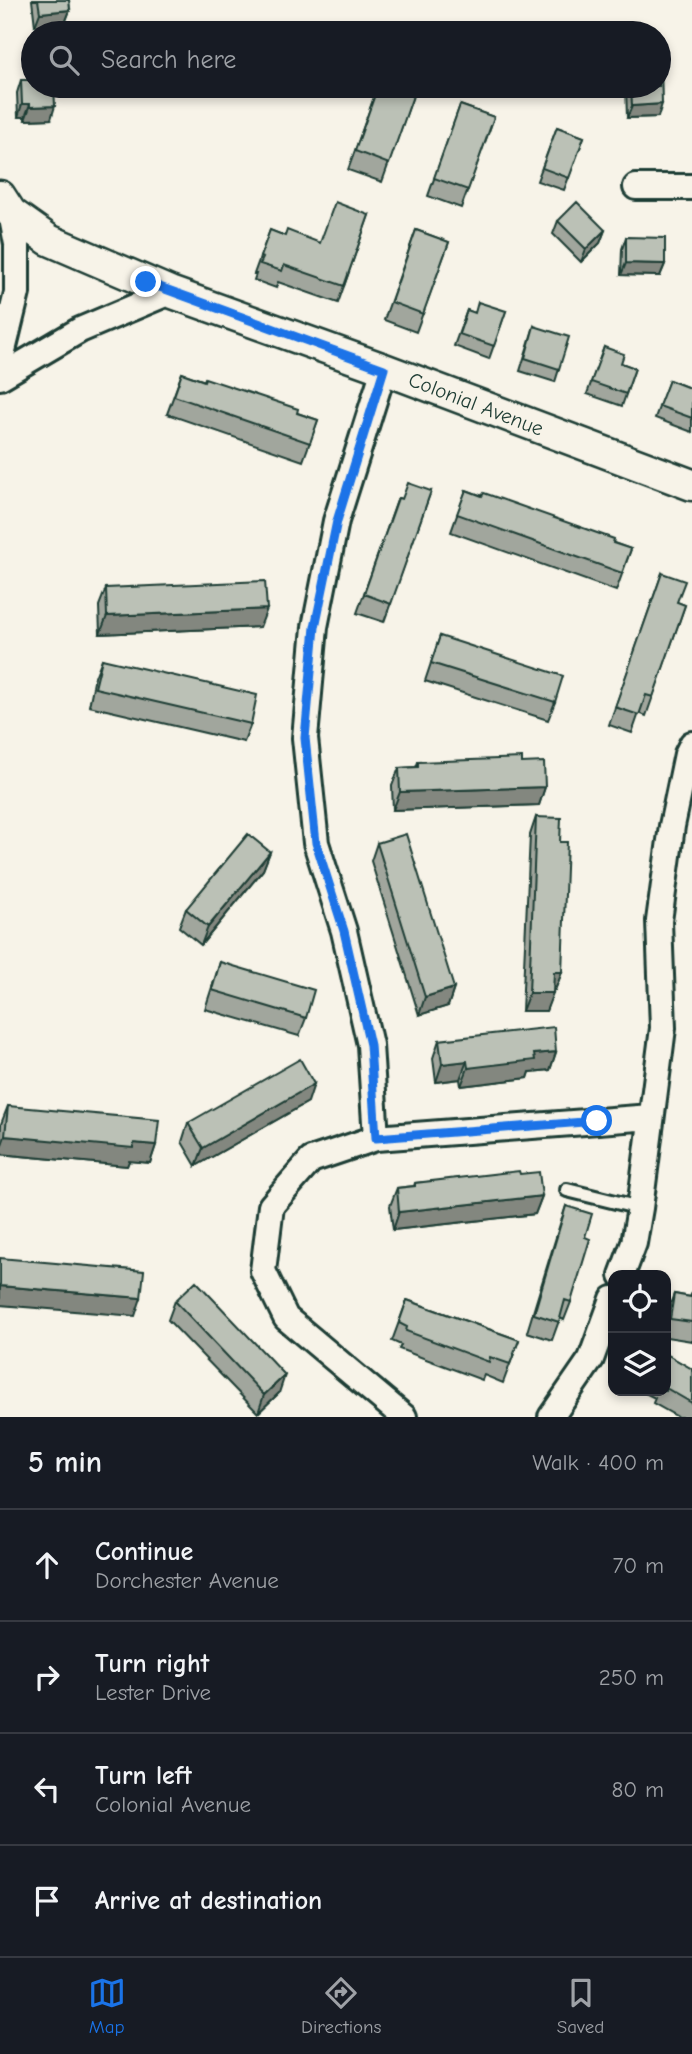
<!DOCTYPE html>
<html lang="en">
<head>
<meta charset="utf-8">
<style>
	body { margin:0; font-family:"Comic Neue",sans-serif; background:#242831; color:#f1f3f6 }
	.controls { position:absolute; right:21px; bottom:21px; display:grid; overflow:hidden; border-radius:14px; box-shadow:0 4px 10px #0003 }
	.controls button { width:63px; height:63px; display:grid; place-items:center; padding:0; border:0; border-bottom:2px solid #363941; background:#171b24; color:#f1f3f6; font:35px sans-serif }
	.stop { position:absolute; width:21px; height:21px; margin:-16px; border:5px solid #1a73e8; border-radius:50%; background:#fff }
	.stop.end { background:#1a73e8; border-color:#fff; box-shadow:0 2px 7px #0008 }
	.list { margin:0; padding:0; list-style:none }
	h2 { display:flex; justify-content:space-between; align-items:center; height:91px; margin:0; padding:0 28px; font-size:30px }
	h2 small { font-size:23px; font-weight:400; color:#9ea1a6 }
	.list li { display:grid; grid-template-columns:46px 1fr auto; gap:21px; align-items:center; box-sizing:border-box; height:112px; padding:0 28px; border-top:2px solid #363941 }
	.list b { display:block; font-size:26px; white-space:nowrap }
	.list p { margin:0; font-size:23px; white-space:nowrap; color:#9ea1a6 }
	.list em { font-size:23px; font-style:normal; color:#9ea1a6 }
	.icon { flex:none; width:38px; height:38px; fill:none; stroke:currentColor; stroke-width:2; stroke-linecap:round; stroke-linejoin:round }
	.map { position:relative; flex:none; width:692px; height:1417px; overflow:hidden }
	.search { position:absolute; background:#171b24; box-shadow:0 4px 10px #0003; left:21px; right:21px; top:21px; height:77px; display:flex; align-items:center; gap:18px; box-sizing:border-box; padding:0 24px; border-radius:38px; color:#9ea1a6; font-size:26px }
	.sheet { height:539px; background:#171b24 }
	nav { display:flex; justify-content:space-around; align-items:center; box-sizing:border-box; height:98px; border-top:2px solid #363941; background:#171b24; font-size:19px; color:#9ea1a6 }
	nav a { display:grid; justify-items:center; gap:4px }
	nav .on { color:#1a73e8 }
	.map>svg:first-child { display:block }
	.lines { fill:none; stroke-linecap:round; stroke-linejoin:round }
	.service-casing { stroke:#1f3d34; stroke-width:18 }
	.minor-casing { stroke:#1f3d34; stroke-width:30 }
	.tertiary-casing { stroke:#1f3d34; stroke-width:35 }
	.service { stroke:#f7f3e8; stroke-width:12 }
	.minor { stroke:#f7f3e8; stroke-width:24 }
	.tertiary { stroke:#f7f3e8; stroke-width:30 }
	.wall { fill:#a1a69d; stroke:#1f3d34; stroke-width:2 }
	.shaded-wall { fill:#83877f; stroke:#1f3d34; stroke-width:2 }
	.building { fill:#bbc1b6; stroke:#1f3d34; stroke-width:2 }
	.route { stroke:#1a73e8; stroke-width:9 }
	.labels { text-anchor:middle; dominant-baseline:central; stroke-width:7; stroke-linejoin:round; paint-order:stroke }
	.street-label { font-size:21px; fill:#1f3d34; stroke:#f7f3e8 }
</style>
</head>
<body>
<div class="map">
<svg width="692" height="1417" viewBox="0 0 692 1417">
	<rect width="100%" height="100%" fill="#f7f3e8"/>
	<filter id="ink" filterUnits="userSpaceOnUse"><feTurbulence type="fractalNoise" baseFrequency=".0143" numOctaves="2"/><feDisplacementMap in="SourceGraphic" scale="14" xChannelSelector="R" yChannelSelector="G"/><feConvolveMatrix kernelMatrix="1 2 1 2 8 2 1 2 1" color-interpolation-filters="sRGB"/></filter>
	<g filter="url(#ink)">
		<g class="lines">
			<defs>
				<path id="service" d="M567,1190L640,1208"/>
				<path id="minor" d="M636,187H692
					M0,363L17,293V244L11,213
					M0,377L80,330L170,292
					M376,1138L370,1045L344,931L316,843L305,738L315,627L336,521L384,369
					M622,1275L634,1243L640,1208L663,1028L659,921L672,826L687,754L692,744
					M404,1417L286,1318L263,1271L271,1206L311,1160L376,1138L651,1117
					M551,1417L591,1359L613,1299"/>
				<path id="tertiary" d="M0,196L11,213L49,240L170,292L384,369L692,485"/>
			</defs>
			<use href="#service" class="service-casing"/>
			<use href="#minor" class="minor-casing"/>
			<use href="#tertiary" class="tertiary-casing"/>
			<use href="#service" class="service"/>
			<use href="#minor" class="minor"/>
			<use href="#tertiary" class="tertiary"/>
		</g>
		<path class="wall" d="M32,0H69L70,10L65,23L35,26Z
			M29,77L51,119L25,120V117H18L17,93L21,80H28Z
			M378,86L415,90L382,182L348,170Z
			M626,86H659L658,117L627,118Z
			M460,105L494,117L461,208L428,196Z
			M557,127L584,137L564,190L537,181Z
			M369,215L338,303L278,282L276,288L254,280L256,274H254L270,230L285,236L320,243Z
			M558,221L605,230L600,243L581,262L553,234Z
			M416,230L449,242L416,332L384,320Z
			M626,237L665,264L660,276L621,275L622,249Z
			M467,310L474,313L506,311L489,359L454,346Z
			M534,326L559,369L555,382L520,371Z
			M604,347L621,363L635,368L622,406L587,394Z
			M182,373L318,420L303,461L167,414Z
			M669,380L692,389V432L655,418Z
			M466,490L631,549L616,591L451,532Z
			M431,491L384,622L357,613L398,498L402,499Z
			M662,573L677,602L685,605L646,716L639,713L632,733L609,725Z
			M106,588L260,627L100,634L99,606Z
			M440,636L555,702L548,720L425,681Z
			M102,659L251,724L244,742L89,706L95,677Z
			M418,762L522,763L545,787L539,805L393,810L392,786L399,768L416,767Z
			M536,817L560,842L562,972L555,990H553L546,1011H522L530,835Z
			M377,843L454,988L448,1006L419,1015L371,861Z
			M270,852L263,870L201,945L179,927L186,909Z
			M220,962L306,1018L299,1036L205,1009Z
			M439,1040L556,1052L550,1070L530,1072L528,1078L461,1086L460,1079L436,1082L433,1058Z
			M308,1102L196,1166L182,1142L188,1123Z
			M8,1106L156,1145L150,1163L129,1161L127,1166L0,1154L1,1124Z
			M520,1174L542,1196L535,1214L393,1230L390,1206L397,1188L414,1186L415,1183Z
			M566,1206L585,1237L571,1302L564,1320L560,1318L552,1340L527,1332L560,1224Z
			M692,1293V1341L666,1337V1323L667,1312L674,1294L690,1297Z
			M407,1300L519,1340L503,1383L484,1375L482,1380L399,1349L401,1345L392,1341Z
			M175,1301L279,1393L258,1413L168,1320Z
			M666,1354L692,1369V1417H678L653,1403L655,1398L641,1391H666Z"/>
		<path class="shaded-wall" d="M70,10L65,23L35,26L40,13Z
			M22,104H30L25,117H18Z
			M662,104L658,117L627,118L632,106Z
			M55,106L51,119L25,120L30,107Z
			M605,230L600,243L581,262L586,249Z
			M626,263L665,264L660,276L621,275Z
			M267,609L260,627L100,634L107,616Z
			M545,787L539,805L393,810L400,792Z
			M270,852L263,870L201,945L208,927Z
			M554,972H562L555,990H547Z
			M454,988L448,1006L419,1015L425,997Z
			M529,993H553L546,1011H522Z
			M556,1052L550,1070L530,1072L528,1078L461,1086L468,1068L534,1054Z
			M467,1061L460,1079L436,1082L442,1064Z
			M314,1084L308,1102L196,1166L203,1148Z
			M5,1136L134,1143L156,1145L150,1163L129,1161L127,1166L0,1154V1150Z
			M542,1196L535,1214L393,1230L399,1212Z
			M0,1286L141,1298L135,1316L0,1305Z
			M285,1375L279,1393L258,1413L264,1395Z"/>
		<path class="building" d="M38,0H69L70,10L40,13Z
			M659,65H661L662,104L632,106L631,86H659Z
			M29,77H33V86H54L55,106L30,107V104H22L21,80H29Z
			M378,86H402L415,90L389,164L355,151Z
			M460,105L494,117L468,190L434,178Z
			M557,127L584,137L569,178L542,168Z
			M335,202L369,215L344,286L284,265L282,271L260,264L263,258L260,257L270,230L285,236L287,230L320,243Z
			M577,202L605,230L586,249L558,221Z
			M416,230L449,242L423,314L391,302Z
			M626,237L665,238V264L626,263Z
			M478,302L506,311L494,346L459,334L467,310L475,313Z
			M534,326L569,337L559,369L525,358Z
			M604,347L624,354L621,363L635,368L626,394L591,382Z
			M182,373L204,381L205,378L298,409L297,413L318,420L310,443L174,396Z
			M669,380L692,389V418L659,406Z
			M408,483L431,491L391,604L364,594L398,498L402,499Z
			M466,490L482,496L484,493L614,539L613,543L631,549L622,573L457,514Z
			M662,573L685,581L677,602L685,605L653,697L646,695L639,715L615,707Z
			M265,581L267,609L107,616L106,588Z
			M440,636L563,676L555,702L431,663Z
			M102,659L257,695L251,724L95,688Z
			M522,758V763L544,762L545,787L400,792L399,768L418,767V762Z
			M536,817L561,818L560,842H567L562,972H554L553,993H529Z
			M248,834L270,852L208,927L186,909Z
			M406,834L454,988L425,997L377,843Z
			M220,962L314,990L306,1018L212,990Z
			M554,1027L556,1052L534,1054L535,1060L468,1068L467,1061L442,1064L439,1040Z
			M300,1059L314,1084L203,1148L188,1123Z
			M8,1106L159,1120L156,1145L134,1143L133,1148L5,1136Z
			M519,1171L520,1174L539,1172L542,1196L399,1212L397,1188L415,1186V1183Z
			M566,1206L592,1214L585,1237L590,1239L571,1302L565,1300L559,1322L534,1314Z
			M0,1258L144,1271L141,1298L0,1286Z
			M196,1281L285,1375L264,1395L175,1301Z
			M692,1293V1322L670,1319L674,1294L691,1297Z
			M407,1300L519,1340L510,1364L490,1357L489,1362L406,1331L407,1327L399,1323Z
			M666,1354L692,1369V1403L666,1388Z"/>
	</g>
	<g class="lines" filter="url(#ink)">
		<path class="route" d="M146,282L384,369L337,521L315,627L305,738L316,843L344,931L370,1045L376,1138L597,1121"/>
	</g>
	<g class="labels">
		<g class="street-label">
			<text transform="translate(476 404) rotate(21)">Colonial Avenue</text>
		</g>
	</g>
</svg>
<div class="controls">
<button><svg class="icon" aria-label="locate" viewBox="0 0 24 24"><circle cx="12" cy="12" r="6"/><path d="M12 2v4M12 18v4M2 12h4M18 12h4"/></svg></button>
<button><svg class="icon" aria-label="layers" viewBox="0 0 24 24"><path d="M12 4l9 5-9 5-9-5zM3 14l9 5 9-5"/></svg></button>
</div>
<div class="stop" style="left:597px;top:1121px"></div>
<div class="stop end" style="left:146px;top:282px"></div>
<div class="search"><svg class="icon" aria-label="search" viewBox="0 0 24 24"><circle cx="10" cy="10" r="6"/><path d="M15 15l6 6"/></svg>Search here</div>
</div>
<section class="sheet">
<h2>5 min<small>Walk · 400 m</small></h2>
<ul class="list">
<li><svg class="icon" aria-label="ahead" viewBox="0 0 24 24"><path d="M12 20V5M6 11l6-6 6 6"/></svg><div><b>Continue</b><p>Dorchester Avenue</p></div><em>70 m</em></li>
<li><svg class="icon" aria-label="right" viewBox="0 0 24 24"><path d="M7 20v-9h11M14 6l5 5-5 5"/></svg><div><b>Turn right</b><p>Lester Drive</p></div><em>250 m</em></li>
<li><svg class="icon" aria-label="left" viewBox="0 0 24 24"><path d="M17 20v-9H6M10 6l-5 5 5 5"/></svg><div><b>Turn left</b><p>Colonial Avenue</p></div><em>80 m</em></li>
<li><svg class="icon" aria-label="arrive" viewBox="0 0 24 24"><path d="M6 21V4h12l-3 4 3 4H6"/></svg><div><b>Arrive at destination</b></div></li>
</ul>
</section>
<nav>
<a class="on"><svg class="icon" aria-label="map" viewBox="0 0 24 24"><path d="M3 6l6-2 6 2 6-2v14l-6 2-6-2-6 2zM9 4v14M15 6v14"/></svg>Map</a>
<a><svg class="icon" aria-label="directions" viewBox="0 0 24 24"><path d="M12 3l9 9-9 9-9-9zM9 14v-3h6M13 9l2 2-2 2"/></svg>Directions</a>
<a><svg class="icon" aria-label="saved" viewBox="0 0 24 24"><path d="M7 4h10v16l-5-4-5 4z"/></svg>Saved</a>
</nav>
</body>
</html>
